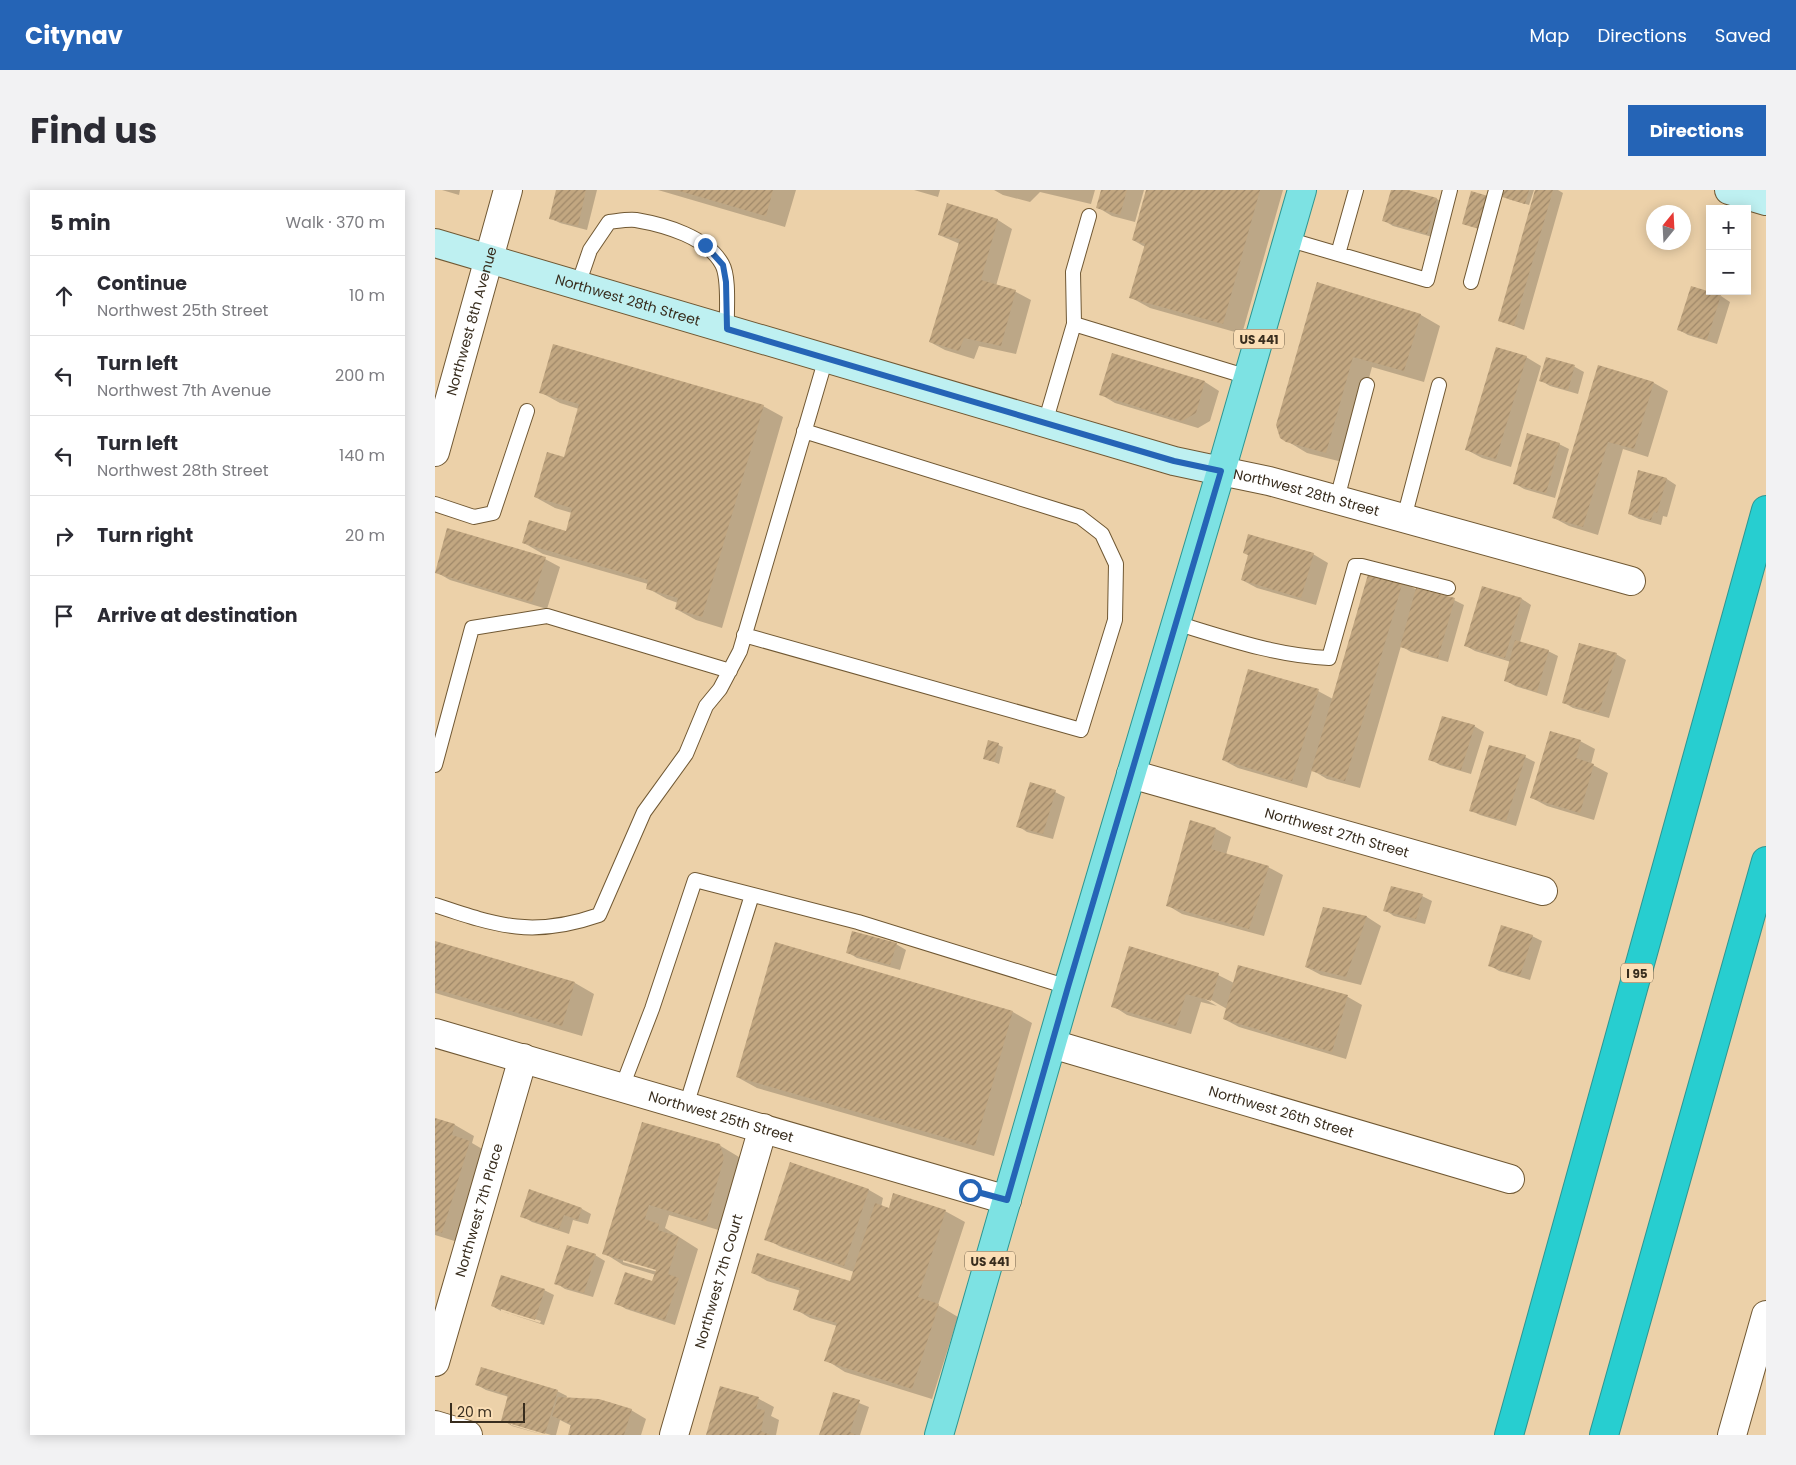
<!DOCTYPE html>
<html lang="en">
<head>
<meta charset="utf-8">
<style>
	body { margin:0; font-family:Poppins,sans-serif; background:#f2f2f3; color:#2b2b33 }
	.controls { position:absolute; right:15px; top:15px; display:grid; overflow:hidden; border-radius:0px; box-shadow:0 2px 12px #0003 }
	.controls button { width:45px; height:45px; display:grid; place-items:center; padding:0; border:0; border-bottom:1px solid #e1e1e2; background:#fff; color:#2b2b33; font:25px sans-serif }
	.compass { position:absolute; left:1211px; top:15px; width:45px; height:45px; border-radius:50%; background:#fff; box-shadow:0 2px 12px #0003; rotate:18deg }
	.scale { position:absolute; left:15px; bottom:12px; width:75px; box-sizing:border-box; padding-left:5px; border:2px solid #382d1e; border-top:0; font-size:14px; line-height:18px; white-space:nowrap; color:#382d1e; -webkit-text-stroke:4px #fadeb6; paint-order:stroke }
	.stop { position:absolute; width:15px; height:15px; margin:-11px; border:4px solid #2564b6; border-radius:50%; background:#fff }
	.stop.end { background:#2564b6; border-color:#fff; box-shadow:0 1px 5px #0008 }
	.list { margin:0; padding:0; list-style:none }
	h2 { display:flex; justify-content:space-between; align-items:center; height:65px; margin:0; padding:0 20px; font-size:21px }
	h2 small { font-size:16px; font-weight:400; color:#7c7c81 }
	.list li { display:grid; grid-template-columns:32px 1fr auto; gap:15px; align-items:center; box-sizing:border-box; height:80px; padding:0 20px; border-top:1px solid #e1e1e2 }
	.list b { display:block; font-size:19px; white-space:nowrap }
	.list p { margin:0; font-size:16px; white-space:nowrap; color:#7c7c81 }
	.list em { font-size:16px; font-style:normal; color:#7c7c81 }
	.icon { flex:none; width:28px; height:28px; fill:none; stroke:currentColor; stroke-width:2; stroke-linecap:round; stroke-linejoin:round }
	.map { position:relative; flex:none; width:1331px; height:1245px; overflow:hidden; border-radius:0px }
	header { display:flex; align-items:center; gap:30px; box-sizing:border-box; height:70px; padding:0 25px; background:#2564b6; color:#fff }
	header strong { font-size:24px }
	nav { display:flex; gap:28px; margin-inline-start:auto; font-size:18px }
	.intro { display:flex; align-items:center; justify-content:space-between; box-sizing:border-box; height:120px; padding:0 30px }
	h1 { margin:0; font-size:35px }
	.button { padding:12px 22px; border-radius:0px; background:#2564b6; color:#fff; font-size:18px; font-weight:700 }
	main { display:flex; gap:30px; padding:0 30px }
	aside { flex:1; background:#fff; border-radius:0px; box-shadow:0 2px 12px #0003 }
	.map>svg:first-child { display:block }
	.shadow { fill:#0003; fill-rule:evenodd }
	.building { fill:url(#building-hatch) }
	.lines { fill:none; stroke-linecap:round; stroke-linejoin:round }
	.lane-casing { stroke:#705833; stroke-width:16 }
	.street-casing { stroke:#705833; stroke-width:30 }
	.secondary-casing { stroke:#705833; stroke-width:30 }
	.primary-casing { stroke:#2d9692; stroke-width:30 }
	.highway-casing { stroke:#2d9692; stroke-width:30 }
	.lane { stroke:#fff; stroke-width:14 }
	.street { stroke:#fff; stroke-width:28 }
	.secondary { stroke:#bef0f1; stroke-width:28 }
	.primary { stroke:#7de2e3; stroke-width:28 }
	.highway { stroke:#27ced0; stroke-width:28 }
	.route { stroke:#2564b6; stroke-width:6 }
	.labels { text-anchor:middle; dominant-baseline:central; stroke-width:5; stroke-linejoin:round; paint-order:stroke }
	.shield { fill:#fadeb6; stroke:#72624c; stroke-width:1 }
	.shield-label { font-size:12px; font-weight:bold; fill:#382d1e }
	.street-label { font-size:14px; fill:#382d1e; stroke:#fadeb6 }
</style>
</head>
<body>
<header>
<strong>Citynav</strong>
<nav><a>Map</a><a>Directions</a><a>Saved</a></nav>
</header>
<div class="intro"><h1>Find us</h1><a class="button">Directions</a></div>
<main>
<aside>
<h2>5 min<small>Walk · 370 m</small></h2>
<ul class="list">
<li><svg class="icon" aria-label="ahead" viewBox="0 0 24 24"><path d="M12 20V5M6 11l6-6 6 6"/></svg><div><b>Continue</b><p>Northwest 25th Street</p></div><em>10 m</em></li>
<li><svg class="icon" aria-label="left" viewBox="0 0 24 24"><path d="M17 20v-9H6M10 6l-5 5 5 5"/></svg><div><b>Turn left</b><p>Northwest 7th Avenue</p></div><em>200 m</em></li>
<li><svg class="icon" aria-label="left" viewBox="0 0 24 24"><path d="M17 20v-9H6M10 6l-5 5 5 5"/></svg><div><b>Turn left</b><p>Northwest 28th Street</p></div><em>140 m</em></li>
<li><svg class="icon" aria-label="right" viewBox="0 0 24 24"><path d="M7 20v-9h11M14 6l5 5-5 5"/></svg><div><b>Turn right</b></div><em>20 m</em></li>
<li><svg class="icon" aria-label="arrive" viewBox="0 0 24 24"><path d="M6 21V4h12l-3 4 3 4H6"/></svg><div><b>Arrive at destination</b></div></li>
</ul>
</aside>
<div class="map">
<svg width="1331" height="1245" viewBox="0 0 1331 1245">
	<defs>
		<pattern id="building-hatch" width="6" height="6" patternUnits="userSpaceOnUse" patternTransform="scale(1.25)"><rect width="6" height="6" fill="#c2a781"/><path d="M-1 1l2-2M0 6l6-6M5 7l2-2" fill="none" stroke="#9f8869"/></pattern>
	</defs>
	<rect width="100%" height="100%" fill="#ecd1a9"/>
	<path class="shadow" d="M7,0H25L24,5Z
		M122,0H162L152,40L125,33L115,28Z
		M223,0H361L350,37Z
		M479,0H505L503,7Z
		M559,0H660L656,14L605,2L595,12L568,5Z
		M667,0H709L700,32L677,26L662,17Z
		M713,0H848L807,144L715,118L695,107L710,57L698,50Z
		M957,0H969L1002,9L1011,15L1001,48L958,36L948,30Z
		M1071,0H1099L1094,15L1073,9Z
		M1102,0H1123L1128,3L1089,140L1064,130Z
		M563,30L577,39L561,96L581,102L596,110L581,164L544,156L539,169L510,160L495,152L525,54L504,45Z
		M882,93L986,125L1005,136L989,192L937,177L911,273L872,263L852,251Z
		M1286,106L1295,112L1282,154L1253,145L1244,140Z
		M1091,167L1106,176L1076,277L1047,268L1032,260Z
		M1112,168L1140,177L1149,182L1143,204L1115,196L1105,190Z
		M1164,177L1219,193L1233,201L1213,267L1188,259L1163,345L1134,336L1119,328Z
		M770,192L784,201L775,231L763,238L680,213L665,204Z
		M105,202L328,216L348,227L287,438L261,430L241,419L243,413L232,409L212,398L213,394L108,364L89,353L132,342L137,323L120,318L100,307L129,269L144,219L125,213Z
		M1124,254L1134,259L1120,308L1089,299L1079,293Z
		M1204,281L1232,289L1241,295L1232,327L1228,326L1226,335L1204,329L1194,324Z
		M878,364L893,373L881,415L822,398L807,390Z
		M110,369L125,377L112,419L15,390L1,382Z
		M968,392L982,400L1019,410L1029,415L1013,472L976,462L966,456L925,598L892,589L877,580L872,598L803,578L788,570L883,501L898,509Z
		M1048,398L1087,409L1096,415L1085,452L1113,461L1123,466L1112,506L1080,496L1070,490L1076,472L1040,461L1031,456Z
		M1181,464L1191,470L1174,528L1138,518L1128,512Z
		M1039,536L1049,542L1036,584L1005,575L995,569Z
		M554,551L568,557L564,574L550,568Z
		M1145,551L1160,559L1156,574L1173,583L1159,630L1112,616L1097,608Z
		M1090,567L1100,572L1081,636L1045,625L1035,620Z
		M620,602L630,607L618,649L592,642L583,636Z
		M756,632L781,639L796,647L791,665L833,677L848,685L829,746L747,724L732,715Z
		M987,706L997,711L990,734L959,726L950,720Z
		M889,719L932,727L946,736L926,795L886,785L871,777Z
		M1097,746L1107,751L1095,790L1064,781L1054,775Z
		M0,752L140,793L159,804L147,846L0,803Z
		M341,753L578,822L597,833L559,966L322,898L302,887Z
		M461,754L471,760L465,780L422,768L412,762Z
		M804,776L913,807L927,815L911,869L804,837L789,829L792,819L771,807L770,809L782,816L766,812L756,844L692,825L678,816L783,785L799,793Z
		M0,929L20,935L39,946L37,953L54,963L26,1053L0,1045Z
		M208,934L284,955L304,967L308,980L290,1042L234,1025L230,1038L263,1059L240,1135L191,1119L181,1113L218,1092L221,1085L188,1075L169,1063ZM188,1069L227,1081L226,1083L188,1072Z
		M356,974L434,1000L448,1008L446,1017L454,1020L510,1021L530,1032L503,1115L523,1127L497,1209L410,1182L391,1170L402,1136L375,1128L360,1119L366,1101L332,1091L317,1082L416,1092L419,1082L346,1057L331,1049Z
		M147,1019L156,1024L153,1034L138,1030L134,1044L97,1032L87,1026Z
		M160,1065L170,1071L158,1107L130,1099L121,1093Z
		M109,1100L119,1105L109,1135L66,1121L105,1133L106,1131L66,1118V1121L57,1116Z
		M42,1195L122,1201L132,1206L131,1209L196,1220L211,1229L206,1245H134L137,1236L125,1230L121,1245H116L76,1233V1235L109,1245L77,1236L68,1230L74,1207L51,1200Z
		M285,1198L324,1209L339,1217L336,1226L344,1230L341,1245H272Z
		M399,1203L434,1217L425,1245H386Z"/>
	<path class="building" d="M121,0H151L143,36L114,29Z
		M241,0H338L331,26Z
		M666,0H692L685,25L661,18Z
		M711,0H825L788,134L694,108L710,54L697,50Z
		M956,0H973L1002,8L992,44L947,31Z
		M1069,0H1094L1090,14L1067,7Z
		M1100,0H1118L1079,136L1063,131Z
		M1036,1L1053,6L1044,39L1027,34Z
		M512,13L563,29L546,90L581,100L566,156L529,148L524,161L494,152L525,49L503,45Z
		M882,92L986,124L969,181L918,167L891,263L851,252L845,248L841,235Z
		M1256,96L1286,105L1272,150L1242,140Z
		M118,154L329,215L267,427L240,419L243,408L211,399L213,390L87,353L94,330L131,341L137,318L99,307L112,262L129,267L144,214L104,203Z
		M1061,157L1092,166L1061,269L1030,260Z
		M677,163L770,191L761,223L747,231L664,205Z
		M1111,167L1140,175L1133,200L1104,191Z
		M1163,175L1219,192L1199,259L1173,252L1148,337L1117,328Z
		M1092,243L1125,253L1111,303L1078,294Z
		M1203,280L1232,288L1222,323L1219,321L1216,330L1193,324Z
		M12,338L111,367L97,412L0,383Z
		M813,344L879,363L866,408L806,390L813,365L808,363Z
		M934,381L968,391L910,591L876,581Z
		M1047,396L1087,408L1070,468L1029,456Z
		M981,398L1020,408L1003,468L965,457Z
		M1080,450L1114,460L1102,502L1069,491Z
		M1144,453L1182,463L1164,523L1127,513Z
		M813,479L884,499L857,591L787,570Z
		M1007,526L1040,535L1026,580L993,570Z
		M1115,541L1146,550L1141,568L1159,574L1145,623L1095,608Z
		M553,550L564,553L559,572L548,569Z
		M1054,555L1091,565L1071,631L1034,621Z
		M595,592L621,600L608,644L581,637Z
		M755,630L781,638L776,659L834,676L814,739L731,716Z
		M956,696L988,704L981,729L948,721Z
		M888,717L932,726L911,787L870,777Z
		M1066,735L1098,745L1085,786L1053,776Z
		M417,741L462,753L455,775L411,763Z
		M0,751L140,792L127,836L0,799Z
		M340,752L578,821L540,956L301,887Z
		M694,756L784,783L776,811L751,804L741,836L676,817Z
		M803,775L913,805L897,862L788,829Z
		M0,928L20,934L17,945L35,951L7,1043L0,1041Z
		M207,932L285,954L289,968L271,1032L214,1015L210,1029L224,1034L223,1040L244,1047L233,1084L244,1088L230,1130L179,1114L190,1082L217,1091L221,1080L167,1064Z
		M355,972L434,999L409,1076L329,1050Z
		M94,999L147,1018L143,1030L129,1025L124,1039L85,1027Z
		M458,1003L511,1020L483,1107L504,1114L477,1199L389,1171L402,1133L358,1120L365,1098L316,1083L322,1063L415,1091L440,1013L454,1018Z
		M132,1055L161,1064L149,1103L119,1094Z
		M66,1085L110,1099L100,1130L56,1116Z
		M46,1177L123,1200L110,1244L66,1231L73,1205L40,1195Z
		M285,1196L324,1207L321,1219L330,1220L326,1241L335,1245H271Z
		M398,1202L425,1210L415,1242L421,1245H384Z
		M123,1207L164,1209L197,1219L189,1245H133L136,1234L117,1226Z"/>
	<g class="lines">
		<defs>
			<path id="lane" d="M852,49L992,90L1015,0
				M903,64L921,0
				M1036,92L1061,0
				M143,95L155,60L174,32C183,31 193,29 201,30C230,35 272,47 287,74C295,88 291,123 292,139
				M639,134L813,187
				M610,233L639,134L638,82L654,26
				M902,309L932,195
				M0,314L39,327L58,323L92,221
				M969,328L1004,195
				M741,433C790,448 842,466 894,468L920,376H927L1013,398
				M309,445L646,540L680,430L681,374L667,344L645,327L369,241
				M0,575L37,438L112,426L295,481
				M0,715C63,736 98,748 164,725L209,622L251,564L271,516L285,499L305,461L391,168
				M187,897L217,819L260,690L423,732L633,797
				M251,916L317,705"/>
			<g id="street">
				<path id="s1" d="M0,262L73,0"/>
				<path id="s2" d="M786,281L834,291L1196,391"/>
				<path id="s3" d="M696,584L1108,701"/>
				<path id="s4" d="M0,843L572,1010"/>
				<path id="s5" d="M617,854L1075,989"/>
				<path id="s6" d="M0,1172L88,868"/>
				<path d="M0,1235L33,1245"/>
				<path id="s7" d="M239,1245L328,938"/>
				<path d="M1297,1245L1331,1125"/>
			</g>
			<g id="secondary">
				<path d="M1294,0L1331,11"/>
				<path id="s8" d="M0,53L739,271L786,281"/>
			</g>
			<path id="primary" d="M504,1245L633,797L786,281L867,0"/>
			<path id="highway" d="M1074,1245L1331,320
				M1169,1245L1331,671"/>
		</defs>
		<use href="#lane" class="lane-casing"/>
		<use href="#street" class="street-casing"/>
		<use href="#secondary" class="secondary-casing"/>
		<use href="#primary" class="primary-casing"/>
		<use href="#highway" class="highway-casing"/>
		<use href="#lane" class="lane"/>
		<use href="#street" class="street"/>
		<use href="#secondary" class="secondary"/>
		<use href="#primary" class="primary"/>
		<use href="#highway" class="highway"/>
	</g>
	<g class="lines">
		<path class="route" d="M270,55L288,75L291,92L292,139L739,271L786,281L633,797L572,1010L535,1000"/>
	</g>
	<g class="labels">
		<g class="shield">
			<rect x="799" y="139.5" width="50" height="19" rx="4"/>
			<rect x="1186" y="773.5" width="32" height="19" rx="4"/>
			<rect x="530" y="1061.5" width="50" height="19" rx="4"/>
		</g>
		<g class="shield-label">
			<text x="824" y="149">US 441</text>
			<text x="1202" y="783">I 95</text>
			<text x="555" y="1071">US 441</text>
		</g>
		<g class="street-label">
			<text stroke="none"><textPath href="#s8" startOffset="201">Northwest 28th Street</textPath></text>
			<text stroke="none"><textPath href="#s1" startOffset="136">Northwest 8th Avenue</textPath></text>
			<text stroke="none"><textPath href="#s2" startOffset="88">Northwest 28th Street</textPath></text>
			<text stroke="none"><textPath href="#s3" startOffset="214">Northwest 27th Street</textPath></text>
			<text stroke="none"><textPath href="#s5" startOffset="239">Northwest 26th Street</textPath></text>
			<text stroke="none"><textPath href="#s4" startOffset="298">Northwest 25th Street</textPath></text>
			<text stroke="none"><textPath href="#s6" startOffset="158">Northwest 7th Place</textPath></text>
			<text stroke="none"><textPath href="#s7" startOffset="160">Northwest 7th Court</textPath></text>
		</g>
	</g>
</svg>
<div class="controls">
<button>+</button>
<button>−</button>
</div>
<svg class="compass" viewBox="-18 -18 36 36"><path d="M0-13l5 13h-10z" fill="#e53935"/><path d="M0 13l5-13h-10z" fill="#7c7c81"/></svg>
<div class="scale">20 m</div>
<div class="stop" style="left:535px;top:1000px"></div>
<div class="stop end" style="left:270px;top:55px"></div>
</div>
</main>
</body>
</html>
